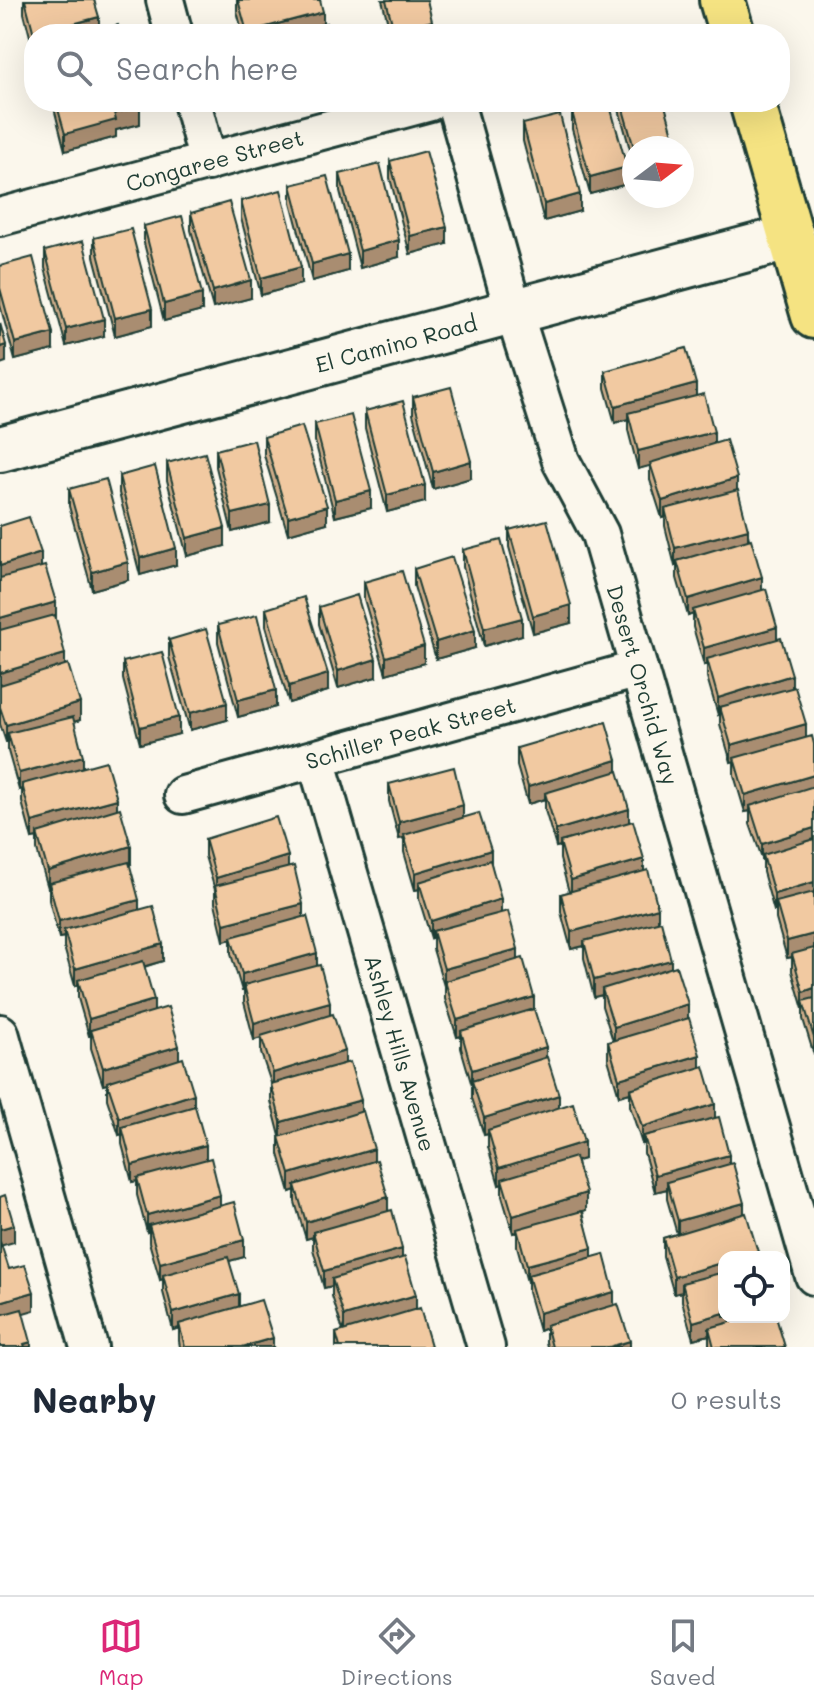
<!DOCTYPE html>
<html lang="en">
<head>
<meta charset="utf-8">
<style>
	body { margin:0; font-family:Mali,sans-serif; background:#f6f6f7; color:#1f2937 }
	.controls { position:absolute; right:24px; bottom:24px; display:grid; overflow:hidden; border-radius:16px; box-shadow:0 8px 32px #0002 }
	.controls button { width:72px; height:72px; display:grid; place-items:center; padding:0; border:0; border-bottom:2px solid #e0e1e3; background:#fff; color:#1f2937; font:40px sans-serif }
	.compass { position:absolute; left:622px; top:136px; width:72px; height:72px; border-radius:50%; background:#fff; box-shadow:0 8px 32px #0002; rotate:74deg }
	.list { margin:0; padding:0; list-style:none }
	h2 { display:flex; justify-content:space-between; align-items:center; height:104px; margin:0; padding:0 32px; font-size:34px }
	h2 small { font-size:26px; font-weight:400; color:#747a83 }
	.icon { flex:none; width:44px; height:44px; fill:none; stroke:currentColor; stroke-width:2; stroke-linecap:round; stroke-linejoin:round }
	.map { position:relative; flex:none; width:814px; height:1347px; overflow:hidden }
	.search { position:absolute; background:#fff; box-shadow:0 8px 32px #0002; left:24px; right:24px; top:24px; height:88px; display:flex; align-items:center; gap:20px; box-sizing:border-box; padding:0 28px; border-radius:32px; color:#747a83; font-size:30px }
	.sheet { height:248px; background:#fff }
	nav { display:flex; justify-content:space-around; align-items:center; box-sizing:border-box; height:112px; border-top:2px solid #e0e1e3; background:#fff; font-size:22px; color:#747a83 }
	nav a { display:grid; justify-items:center; gap:4px }
	nav .on { color:#db2777 }
	.map>svg:first-child { display:block }
	.lines { fill:none; stroke-linecap:round; stroke-linejoin:round }
	.minor-casing { stroke:#1f3d34; stroke-width:42 }
	.tertiary-casing { stroke:#1f3d34; stroke-width:50 }
	.primary-casing { stroke:#1f3d34; stroke-width:50 }
	.minor { stroke:#fbf7ec; stroke-width:36 }
	.tertiary { stroke:#fbf7ec; stroke-width:44 }
	.primary { stroke:#f5e382; stroke-width:44 }
	.wall { fill:#cfad8a; stroke:#1f3d34; stroke-width:2 }
	.shaded-wall { fill:#a98d71; stroke:#1f3d34; stroke-width:2 }
	.building { fill:#f1c9a1; stroke:#1f3d34; stroke-width:2 }
	.labels { text-anchor:middle; dominant-baseline:central; stroke-width:6; stroke-linejoin:round; paint-order:stroke }
	.street-label { font-size:22px; fill:#1f3d34; stroke:#fbf7ec }
</style>
</head>
<body>
<div class="map">
<svg width="814" height="1347" viewBox="0 0 814 1347">
	<rect width="100%" height="100%" fill="#fbf7ec"/>
	<filter id="ink" filterUnits="userSpaceOnUse"><feTurbulence type="fractalNoise" baseFrequency=".0125" numOctaves="2"/><feDisplacementMap in="SourceGraphic" scale="16" xChannelSelector="R" yChannelSelector="G"/><feConvolveMatrix kernelMatrix="1 2 1 2 8 2 1 2 1" color-interpolation-filters="sRGB"/></filter>
	<g filter="url(#ink)">
		<g class="lines">
			<defs>
				<g id="minor">
					<path d="M165,0L174,34"/>
					<path d="M192,102L208,162"/>
					<path id="s1" d="M455,102L514,313L561,461L600,534L814,1276"/>
					<path id="s2" d="M0,217L430,102"/>
					<path id="s3" d="M316,759L486,1347"/>
					<path id="s4" d="M183,795L639,669"/>
					<path d="M0,1033L89,1347"/>
				</g>
				<g id="tertiary">
					<path id="s5" d="M0,449L792,237"/>
				</g>
				<path id="primary" d="M722,0L732,34
					M752,102L814,316"/>
			</defs>
			<use href="#minor" class="minor-casing"/>
			<use href="#tertiary" class="tertiary-casing"/>
			<use href="#primary" class="primary-casing"/>
			<use href="#minor" class="minor"/>
			<use href="#tertiary" class="tertiary"/>
			<use href="#primary" class="primary"/>
		</g>
		<path class="wall" d="M24,0H94L99,30L34,34V52L24,13Z
			M237,0H320L323,23L329,34H243L237,11Z
			M382,0H427L432,34H391Z
			M55,102H139L140,124L116,130V137L65,151L55,112Z
			M617,102H664L634,148V164Z
			M572,112L627,184L590,194L572,129Z
			M523,124L580,211L544,221L523,141Z
			M390,161L447,244L410,254L390,178Z
			M340,174L399,257L360,268L340,191Z
			M291,185L348,271L312,281L291,202Z
			M241,201L301,284L261,295L241,218Z
			M191,213L251,298L213,308L191,230Z
			M144,226L202,311L164,321L144,243Z
			M94,238L152,326L115,336L94,256Z
			M45,251L104,336L66,346L45,268Z
			M0,266L53,350L15,360L0,305Z
			M605,371L696,396L714,444L737,490L762,591L792,687L806,738L814,744V1055L803,1019V1009L792,971V957L787,958L776,919V910L774,911L763,872V861L750,824V811L745,812L734,775V761L731,762L720,724V714L718,715L707,677V664L704,665L693,627V614L688,616L677,578V565L675,566L665,526V517L662,518L650,480V465L638,469L628,430V419L615,423L605,388Z
			M413,397L471,478L433,489L413,414Z
			M365,411L425,502L387,512L365,428Z
			M315,424L371,508L335,517L315,441Z
			M264,437L327,523L288,534L264,455Z
			M216,450L270,522L232,532L216,467Z
			M167,463L225,546L187,556L167,480Z
			M119,476L176,565L140,575L119,493Z
			M69,489L128,580L92,590L69,506Z
			M0,526L41,567L56,619L65,665L80,720L74,722L83,767L117,809L131,864H129L139,910L163,961L144,967L154,1011L179,1059L194,1106L206,1159L220,1206L244,1257L229,1261L239,1306L273,1347H180L179,1341V1328L173,1330L163,1292V1279L160,1280L149,1242V1231L147,1232L137,1195V1181L132,1182L122,1144V1134L119,1135L107,1099V1084L103,1085L91,1048V1036H89L78,998V985L75,986L64,947V937L59,938L49,900V888H48L37,850V838L32,839L22,802V789L19,790L8,751V742H6L0,724Z
			M509,530L571,623L533,633L509,547Z
			M463,550L522,635L484,646L463,567Z
			M414,569L475,648L436,659L414,586Z
			M364,582L424,663L386,674L364,599Z
			M319,607L376,677L338,688L319,624Z
			M266,609L328,691L289,703L266,626Z
			M218,625L276,707L238,717L218,642Z
			M169,640L227,720L190,730L169,657Z
			M123,662L179,734L140,744L123,679Z
			M517,748L617,772L629,822L671,968L688,1018L700,1067L758,1257H724L785,1347H709V1335L693,1339L682,1301V1292L674,1294L663,1256V1238L677,1234L667,1199V1189L655,1192L644,1153V1143L642,1144L630,1106V1093L619,1096L608,1059V1042L613,1041L602,1006V995L594,997L584,958V946L571,949L561,912V894L569,892L560,859V846L556,847L545,810V799L528,804L517,766Z
			M389,784L463,817L491,864L501,913L534,1010L559,1108L584,1159L577,1161L586,1210L583,1211L592,1257L614,1305L630,1347H547L546,1342V1328L539,1331L528,1292V1282H527L517,1246V1232L513,1233L502,1196V1184L499,1185L488,1147V1134L484,1135L472,1098V1086L461,1048V1036L457,1037L445,999V986H444L433,949V937L431,938L419,899V889L415,890L404,852V838L399,839L389,801Z
			M205,839L288,867L345,1064L361,1112L416,1309L431,1347H336V1333L343,1331L332,1296V1286L324,1288L313,1249V1237L306,1239L295,1202V1190L290,1192L279,1154V1137L280,1136L271,1101V1083L261,1053V1038L254,1040L244,1002V991H242L231,954V939L224,941L215,903V890L205,856Z"/>
		<path class="shaded-wall" d="M323,12V29L306,34H247V32Z
			M99,17V34H36Z
			M432,21V34H394V31Z
			M140,107V124L116,130V137L65,151V134L114,113Z
			M627,167V184L590,194V177Z
			M580,194V211L544,221V204Z
			M447,227V244L410,254V236Z
			M399,240V257L360,268V251Z
			M348,254V271L312,281V264Z
			M301,267V284L261,295V278Z
			M251,280V298L213,308V291Z
			M202,294V311L164,321V304Z
			M152,309V326L115,336V318Z
			M104,319V336L66,346V329Z
			M53,333V350L15,360V343Z
			M6,345V362L0,364V347Z
			M696,384V401L628,413V419L615,423V406Z
			M714,432V449L638,469V451Z
			M471,461V478L433,489V472Z
			M737,478V495L665,509V517L662,518V501Z
			M425,485V502L387,512V495Z
			M371,491V508L335,517V500Z
			M270,505V522L232,532V514Z
			M327,506V523L288,534V517Z
			M225,528V546L187,556V538Z
			M748,529V546L677,561V565L675,566V548Z
			M176,548V565L140,575V558Z
			M41,553V570L0,583V566Z
			M128,562V580L92,590V572Z
			M762,577V594L693,610V614L688,616V599Z
			M56,602V619L0,635V618Z
			M571,605V623L533,633V616Z
			M522,618V635L484,646V628Z
			M777,627V644L707,659V664L704,665V648Z
			M475,630V648L436,659V642Z
			M424,646V663L386,674V657Z
			M65,654V671L0,690V673Z
			M376,659V677L338,688V671Z
			M328,674V691L289,703V686Z
			M792,675V692L720,707V714L718,715V698Z
			M276,690V707L238,717V700Z
			M80,703V720L10,741L8,733V742H6V725Z
			M227,703V720L190,730V713Z
			M179,717V734L140,744V727Z
			M806,724V742L731,762V745Z
			M83,756V773L22,784V789L19,790V773Z
			M617,760V777L545,793V799L528,804V787Z
			M814,775V792L750,806V811L745,812V795Z
			M117,799V816L37,833V838L32,839V822Z
			M463,805V822L399,839V822Z
			M629,809V826L560,842V846L556,847V830Z
			M814,828V845L763,855L762,861V844Z
			M131,846V864L50,888L49,883V888H48V871Z
			M491,850V867L419,882V889L415,890V873Z
			M288,856V873L216,895V878Z
			M644,859V876L571,898V880Z
			M814,882V899L776,902V910L774,911V894Z
			M501,899V916L433,931V937L431,938V921Z
			M139,900V917L64,930V937L59,938V921Z
			M303,904V921L224,941V924Z
			M658,908V925L584,941V946L571,949V932Z
			M814,934V951L792,954V957L787,958V941Z
			M163,944V961L79,985L78,980V985L75,986V969Z
			M518,949V966L445,981V986H444V969Z
			M317,953V970L244,985V991H242V974Z
			M671,960V977L602,989V995L594,997V980Z
			M814,988V1006L803,1001V1009V992Z
			M534,997V1014L461,1031V1036L457,1037V1020Z
			M154,1000V1017L91,1030V1036H89V1019Z
			M330,1002V1019L254,1040V1023Z
			M688,1004V1021L614,1044V1027Z
			M179,1046V1063L103,1085V1068Z
			M546,1047V1065L472,1081V1070Z
			M345,1051V1068L273,1091V1073Z
			M700,1055V1072L630,1089V1093L619,1096V1079Z
			M194,1094V1111L122,1127V1134L119,1135V1118Z
			M559,1095V1112L488,1130V1134L484,1135V1118Z
			M361,1100V1118L281,1139V1122Z
			M715,1104V1121L644,1136V1143L642,1144V1127Z
			M584,1142V1159L503,1183L502,1179V1184L499,1185V1168Z
			M206,1145V1162L137,1178V1181L132,1182V1165Z
			M374,1149V1166L295,1185V1190L290,1192V1174Z
			M729,1155V1172L667,1182V1189L655,1192V1175Z
			M586,1193V1210L518,1231L517,1229V1232L513,1233V1216Z
			M220,1195V1213L149,1225V1231L147,1232V1215Z
			M388,1197V1214L313,1232V1237L306,1239V1222Z
			M744,1203V1221L678,1238V1221Z
			M14,1225V1242L0,1246V1229Z
			M244,1240V1257L164,1279L163,1275V1279L160,1280V1263Z
			M592,1248V1265L528,1275V1282H527V1265Z
			M402,1249V1266L332,1279V1286L324,1288V1271Z
			M758,1252V1257H741Z
			M724,1262V1279L682,1283V1292L674,1294V1277Z
			M34,1292V1310L0,1320V1302Z
			M614,1292V1309L546,1325V1328L539,1331V1313Z
			M239,1294V1311L179,1324V1328L173,1330V1313Z
			M416,1295V1312L344,1334V1316Z
			M724,1313V1317H772L709,1328V1335L693,1339V1322Z
			M273,1338V1347H242Z
			M630,1341V1347H609Z
			M31,1342V1347H24V1344Z"/>
		<path class="building" d="M25,0H94L99,17L34,34Z
			M238,0H320L323,12L247,32Z
			M386,0H427L432,21L394,31Z
			M326,23L329,34H286Z
			M118,25L120,34H85Z
			M56,102H139L140,107L114,113L116,120L65,134Z
			M609,102L627,167L590,177L572,112Z
			M621,102H664L677,148H634Z
			M560,115L580,194L544,204L523,124Z
			M426,151L447,227L410,236L390,161Z
			M380,164L399,240L360,251L340,174Z
			M327,176L348,254L312,264L291,185Z
			M281,190L301,267L261,278L241,201Z
			M229,202L251,280L213,291L191,213Z
			M182,216L202,294L164,304L144,226Z
			M131,229L152,309L115,318L94,238Z
			M83,241L104,319L66,329L45,251Z
			M33,257L53,333L15,343L0,288V266Z
			M0,323L6,345L0,347Z
			M686,348L696,384L615,406L605,371Z
			M451,387L471,461L433,472L413,397Z
			M704,394L714,432L638,451L628,413Z
			M403,401L425,485L387,495L365,411Z
			M351,415L371,491L335,500L315,424Z
			M302,426L327,506L288,517L264,437Z
			M254,440L270,505L232,514L216,450Z
			M726,440L737,478L662,501L650,463Z
			M205,453L225,528L187,538L167,463Z
			M155,466L176,548L140,558L119,476Z
			M106,479L128,562L92,572L69,489Z
			M738,490L748,529L675,548L665,509Z
			M29,517L41,553L0,566V526Z
			M547,520L571,605L533,616L509,530Z
			M751,539L762,577L688,599L677,561Z
			M501,540L522,618L484,628L463,550Z
			M452,557L475,630L436,642L414,569Z
			M45,566L56,602L0,618V578Z
			M402,571L424,646L386,657L364,582Z
			M766,589L777,627L704,648L693,610Z
			M357,595L376,659L338,671L319,607Z
			M304,597L328,674L289,686L266,609Z
			M55,615L65,654L0,673V630Z
			M257,615L276,690L238,700L218,625Z
			M206,629L227,703L190,713L169,640Z
			M781,638L792,675L718,698L707,659Z
			M162,652L179,717L140,727L123,662Z
			M68,664L80,703L6,725L0,707V685Z
			M795,687L806,724L731,745L720,707Z
			M73,717L83,756L19,773L8,733Z
			M606,722L617,760L528,787L517,748Z
			M812,736L814,744V775L745,795L734,758Z
			M106,761L117,799L32,822L22,784Z
			M454,767L463,805L399,822L389,784Z
			M618,771L629,809L556,830L545,793Z
			M814,786V828L762,844L750,806Z
			M120,808L131,846L48,871L37,833Z
			M479,813L491,850L415,873L404,835Z
			M276,817L288,856L216,878L205,839Z
			M633,821L644,859L571,880L560,842Z
			M814,839V882L774,894L763,855Z
			M490,860L501,899L431,921L419,882Z
			M129,862L139,900L59,921L49,883Z
			M294,866L303,904L224,924L215,886Z
			M648,870L658,908L571,932L561,894Z
			M814,892V934L787,941L776,902Z
			M153,906L163,944L75,969L64,930Z
			M508,911L518,949L444,969L433,931Z
			M307,916L317,953L242,974L231,937Z
			M661,921L671,960L594,980L584,941Z
			M814,948V988L803,992L792,954Z
			M523,958L534,997L457,1020L445,981Z
			M143,961L154,1000L89,1019L78,980Z
			M320,965L330,1002L254,1023L244,985Z
			M676,966L688,1004L614,1027L602,989Z
			M814,998V1038L803,1001Z
			M168,1007L179,1046L103,1068L91,1030Z
			M534,1009L546,1047L472,1070L461,1031Z
			M333,1014L345,1051L273,1073L261,1036Z
			M689,1018L700,1055L619,1079L608,1042Z
			M547,1057L559,1095L484,1118L472,1081Z
			M183,1058L194,1094L119,1118L107,1082Z
			M350,1062L361,1100L281,1122L271,1084Z
			M704,1066L715,1104L642,1127L630,1089Z
			M573,1103L584,1142L499,1168L488,1130Z
			M195,1106L206,1145L132,1165L122,1127Z
			M363,1111L374,1149L290,1174L279,1137Z
			M719,1117L729,1155L655,1175L644,1136Z
			M575,1157L586,1193L513,1216L502,1179Z
			M211,1158L220,1195L147,1215L137,1178Z
			M377,1160L388,1197L306,1222L295,1185Z
			M733,1163L744,1203L678,1221L667,1182Z
			M5,1195L14,1225L0,1229V1197Z
			M234,1202L244,1240L160,1263L149,1225Z
			M392,1210L402,1249L324,1271L313,1232Z
			M582,1211L592,1248L527,1265L517,1229Z
			M746,1213L758,1252L741,1257H724V1262L674,1277L663,1238Z
			M0,1241L9,1269L25,1265L34,1292L0,1302Z
			M604,1254L614,1292L539,1313L528,1275Z
			M228,1257L239,1294L173,1313L163,1275Z
			M405,1257L416,1295L344,1316L332,1279Z
			M724,1272V1313L693,1322L682,1283Z
			M261,1300L273,1338L242,1347H185L179,1324Z
			M618,1304L630,1341L609,1347H552L546,1325Z
			M420,1308L431,1346L426,1347H340L336,1333Z
			M22,1309L31,1342L24,1344L25,1347H0V1315Z
			M749,1317H776L785,1347H714L709,1328Z"/>
	</g>
	<g class="labels">
		<g class="street-label">
			<text stroke="none"><textPath href="#s2" startOffset="222">Congaree Street</textPath></text>
			<text stroke="none"><textPath href="#s5" startOffset="410">El Camino Road</textPath></text>
			<text stroke="none"><textPath href="#s1" startOffset="614">Desert Orchid Way</textPath></text>
			<text stroke="none"><textPath href="#s4" startOffset="236">Schiller Peak Street</textPath></text>
			<text stroke="none"><textPath href="#s3" startOffset="306">Ashley Hills Avenue</textPath></text>
		</g>
	</g>
</svg>
<div class="controls">
<button><svg class="icon" aria-label="locate" viewBox="0 0 24 24"><circle cx="12" cy="12" r="6"/><path d="M12 2v4M12 18v4M2 12h4M18 12h4"/></svg></button>
</div>
<svg class="compass" viewBox="-18 -18 36 36"><path d="M0-13l5 13h-10z" fill="#e53935"/><path d="M0 13l5-13h-10z" fill="#747a83"/></svg>
<div class="search"><svg class="icon" aria-label="search" viewBox="0 0 24 24"><circle cx="10" cy="10" r="6"/><path d="M15 15l6 6"/></svg>Search here</div>
</div>
<section class="sheet">
<h2>Nearby<small>0 results</small></h2>
<ul class="list">
</ul>
</section>
<nav>
<a class="on"><svg class="icon" aria-label="map" viewBox="0 0 24 24"><path d="M3 6l6-2 6 2 6-2v14l-6 2-6-2-6 2zM9 4v14M15 6v14"/></svg>Map</a>
<a><svg class="icon" aria-label="directions" viewBox="0 0 24 24"><path d="M12 3l9 9-9 9-9-9zM9 14v-3h6M13 9l2 2-2 2"/></svg>Directions</a>
<a><svg class="icon" aria-label="saved" viewBox="0 0 24 24"><path d="M7 4h10v16l-5-4-5 4z"/></svg>Saved</a>
</nav>
</body>
</html>
